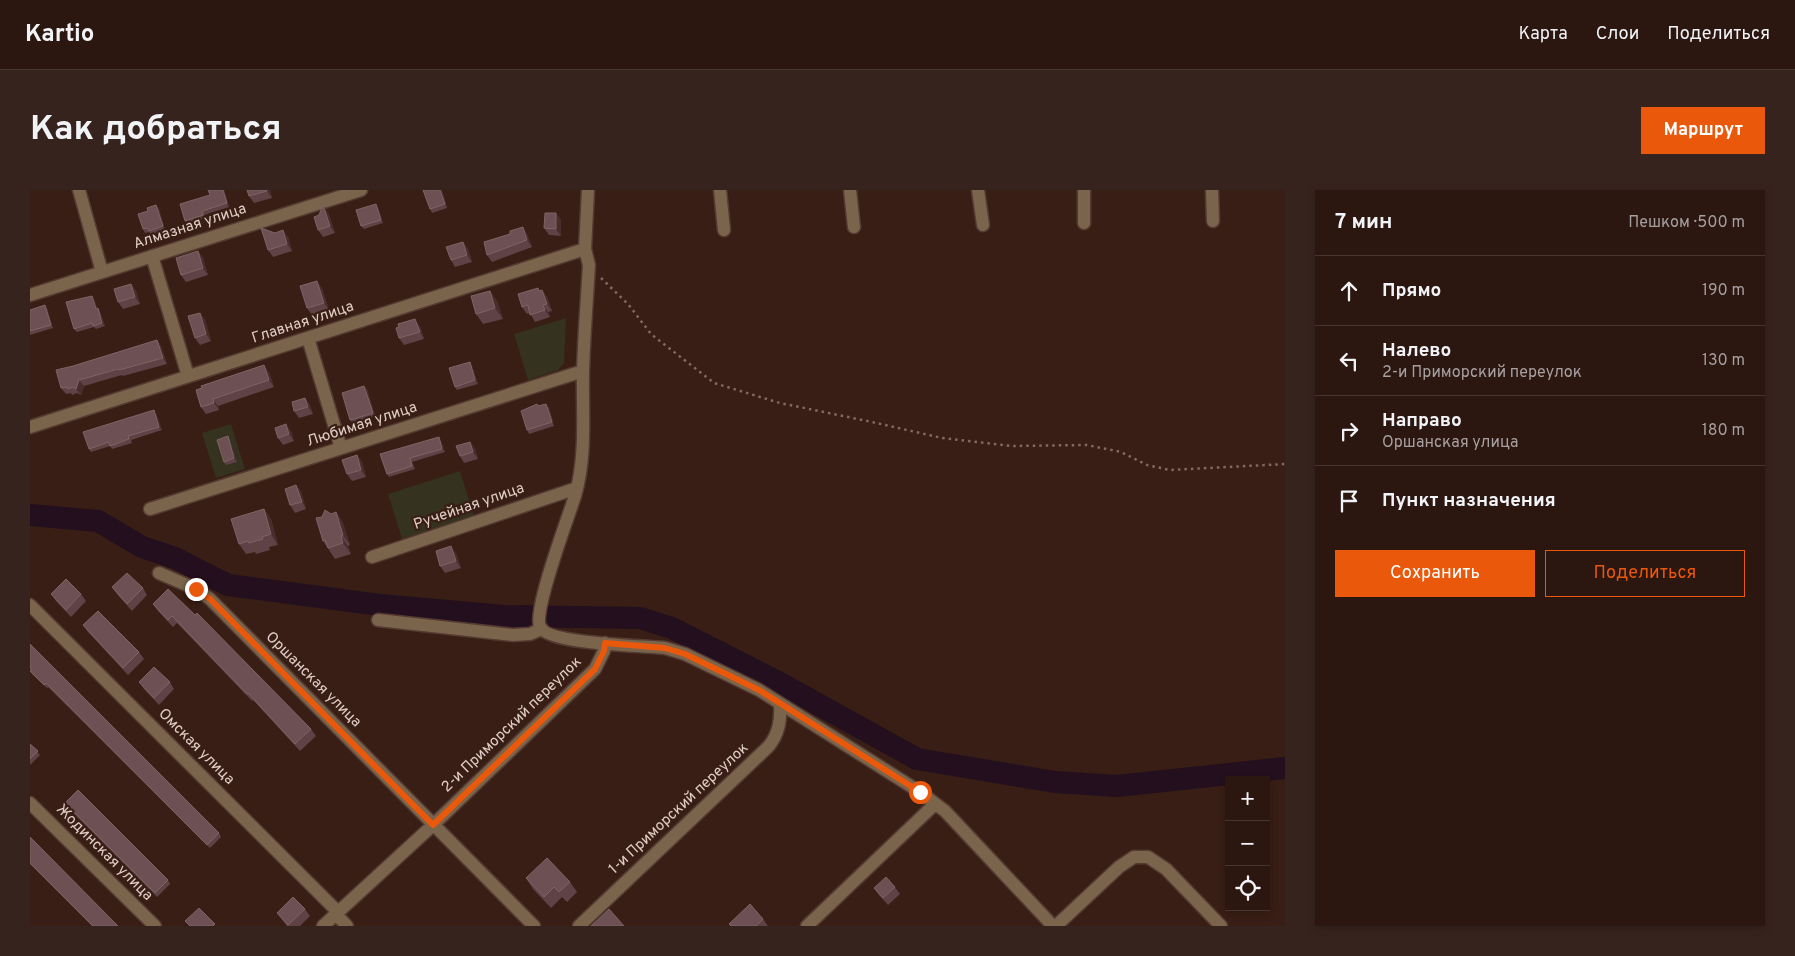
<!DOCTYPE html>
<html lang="ru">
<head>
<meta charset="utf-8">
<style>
	body { margin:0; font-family:Overpass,sans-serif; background:#37231e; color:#f1f3f6 }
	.controls { position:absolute; right:15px; bottom:15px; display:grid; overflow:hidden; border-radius:0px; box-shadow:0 2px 8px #0003 }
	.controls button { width:45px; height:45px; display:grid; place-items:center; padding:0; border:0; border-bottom:1px solid #473530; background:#2b1610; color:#f1f3f6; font:25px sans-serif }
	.stop { position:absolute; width:15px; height:15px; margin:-11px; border:4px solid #ea580c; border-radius:50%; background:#fff }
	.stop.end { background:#ea580c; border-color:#fff; box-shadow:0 1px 5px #0008 }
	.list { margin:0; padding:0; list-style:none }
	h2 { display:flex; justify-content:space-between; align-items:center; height:65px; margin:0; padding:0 20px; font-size:21px }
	h2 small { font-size:16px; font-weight:400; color:#a69f9f }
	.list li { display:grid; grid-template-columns:32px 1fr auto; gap:15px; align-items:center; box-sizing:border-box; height:70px; padding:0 20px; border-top:1px solid #473530 }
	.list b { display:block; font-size:19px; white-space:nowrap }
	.list p { margin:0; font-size:16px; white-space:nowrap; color:#a69f9f }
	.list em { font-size:16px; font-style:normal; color:#a69f9f }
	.actions { display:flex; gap:10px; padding:15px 20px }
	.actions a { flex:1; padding:11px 0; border:1px solid #ea580c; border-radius:0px; text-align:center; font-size:18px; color:#ea580c }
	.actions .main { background:#ea580c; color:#fff }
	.icon { flex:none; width:28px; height:28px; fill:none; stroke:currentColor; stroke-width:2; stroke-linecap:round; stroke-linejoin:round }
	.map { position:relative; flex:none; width:1255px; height:736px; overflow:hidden; border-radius:0px }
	header { display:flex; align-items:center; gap:30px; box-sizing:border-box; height:70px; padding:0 25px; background:#2b1610; border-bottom:1px solid #473530 }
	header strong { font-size:24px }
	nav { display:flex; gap:28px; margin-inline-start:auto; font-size:18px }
	.intro { display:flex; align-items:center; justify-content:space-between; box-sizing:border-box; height:120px; padding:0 30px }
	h1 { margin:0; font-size:35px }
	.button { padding:12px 22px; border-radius:0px; background:#ea580c; color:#fff; font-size:18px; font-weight:700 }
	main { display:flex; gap:30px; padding:0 30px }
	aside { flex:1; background:#2b1610; border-radius:0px; box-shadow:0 2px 8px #0003 }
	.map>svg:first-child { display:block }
	.green { fill:#35321f }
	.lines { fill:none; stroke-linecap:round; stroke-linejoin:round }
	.river { stroke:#230f1e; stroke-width:22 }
	.minor-casing { stroke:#543a31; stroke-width:15 }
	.path { stroke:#816a61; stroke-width:2.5; stroke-dasharray:2.5 4; stroke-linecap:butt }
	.minor { stroke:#7a654c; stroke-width:12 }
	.wall { fill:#5e4246 }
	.shaded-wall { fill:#492d2c }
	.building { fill:#6c5053; stroke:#7e6465 }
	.route { stroke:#ea580c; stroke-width:6 }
	.labels { text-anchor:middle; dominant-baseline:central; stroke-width:4.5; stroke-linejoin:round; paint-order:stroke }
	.street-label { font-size:15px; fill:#e0cdc6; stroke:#391e15 }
</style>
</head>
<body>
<header>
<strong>Kartio</strong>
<nav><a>Карта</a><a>Слои</a><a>Поделиться</a></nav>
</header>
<div class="intro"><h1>Как добраться</h1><a class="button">Маршрут</a></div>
<main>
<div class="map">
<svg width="1255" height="736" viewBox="0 0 1255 736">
	<rect width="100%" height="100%" fill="#391e15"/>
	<path class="green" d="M536,128L534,173L528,180L498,190L484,144Z
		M201,234L215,279L186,288L172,243Z
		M430,281L444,326L372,349L358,304Z"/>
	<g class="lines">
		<path class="river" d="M0,325L68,331L112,357L145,368L198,395L350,415L474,426L610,428L642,438L746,491L887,569L1025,592L1087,596L1255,578"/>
		<defs>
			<path id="minor" d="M49,0L72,82
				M558,0L555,59L559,75C557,110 554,145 553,181C552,223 557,265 545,306C538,328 503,420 510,437C518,454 614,456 635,458L655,464L729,500L890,602L915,621L1023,736
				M690,0L694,40
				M820,0L824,37
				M948,0L953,35
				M1054,0V33
				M1182,0L1183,31
				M122,66L158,186
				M0,105L331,0
				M278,148L311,258
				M0,237L555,59
				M120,319L553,181
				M342,367L547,298
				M129,383L166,399L180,409L504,736
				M0,415L308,722
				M348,430L483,445L500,444L512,439
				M0,613L125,736
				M306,724L317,736
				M293,736L403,635L565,479L574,461L575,453
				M549,736L739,556C749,543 751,530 750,514
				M777,736L905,614
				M1026,736L1089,677L1104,667H1118L1136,679L1191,736"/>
		</defs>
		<use href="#minor" class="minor-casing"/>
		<path class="path" d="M571,88L598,114L621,144L684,193L750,213L842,232L912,248L981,256L1057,255L1091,262L1117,275L1140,280L1255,274"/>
		<use href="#minor" class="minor"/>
	</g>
	<path class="wall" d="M194,0L199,17L174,25L176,28L157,34L155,31L180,5Z
		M217,0H240L242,8L224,13L219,6Z
		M393,0H412L417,18L402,23L400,19Z
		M126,15L129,19L135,40L121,44L119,42L115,43L113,39L118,21Z
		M348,18L353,33L334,39L331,36Z
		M298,22L305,43L293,47L288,40Z
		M526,23L531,30V46L519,45L514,38Z
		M245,43L258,47L262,61L243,67L238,60Z
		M497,44L502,57L462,72L457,65Z
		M433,52L438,59L442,72L425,77L421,70Z
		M168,61L173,68L178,85L156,92L151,85Z
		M101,94L106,101L110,114L93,119L88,112Z
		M292,98L299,120L282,125L277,118Z
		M512,100L517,107L522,121L518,122L520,127L505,132L500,123L497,124L492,117L510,101Z
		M460,101L467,111L473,129L453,134L446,124Z
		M64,109L67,118H68L70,122L75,136L66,139L64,137L47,142L44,139Z
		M15,115L17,119L23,138L0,145V120Z
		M170,123L175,130L181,151L170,155L165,148Z
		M390,136L394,149L374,155L369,148V137Z
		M127,150L131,156L137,174L93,186L92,185L54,196L51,205L47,203L42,205L41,203L36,204L31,198L43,176Z
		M442,176L448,194L427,200L425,197Z
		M239,182L244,197L188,216L189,220L176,224L171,217L166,200Z
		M337,199L345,226L323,233L320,230Z
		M275,208L280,215L283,224L269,228L264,221Z
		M507,214L508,216L519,217L524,236L499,244L497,240Z
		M126,224L132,240L101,250L102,253L82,259L80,256L61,262L59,259Z
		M261,241L264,251L253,255L248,248Z
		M198,246L200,250L207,272L196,275L194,272Z
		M411,251L415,262L382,272L385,279L359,287L357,284L350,264Z
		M440,252L445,259L448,269L434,273L430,266Z
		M327,265L332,272L336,287L322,291L317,284Z
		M266,295L271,302L276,319L265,323L260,315Z
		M234,319L241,329L248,355L239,357L240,360L226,364L225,362L216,364L209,354Z
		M306,322L313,333L320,355L318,356L321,364L305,369L293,351L301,324Z
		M426,363L431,378L415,383L410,376Z
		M82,397L113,398L117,405L102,421L87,404Z
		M21,404H51L56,411L41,427L26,411Z
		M123,414L165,425L281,539L286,546L270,561L223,510L222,511L147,433L143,437L128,421Z
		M53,435L109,462L114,469L98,485L58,442Z
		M0,454L189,643L191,647L180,658L18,497L17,498L3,485L0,481L1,480L0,479Z
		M109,492H140L144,499L129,515L114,499Z
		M0,554L10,565L0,575Z
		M35,613L138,690L140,694L127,707L37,617Z
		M0,647L88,736H62L0,674Z
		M496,688L540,692L547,702L537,712L532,707L521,718L503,699Z
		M865,697L870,704L858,715L849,705L844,698Z
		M275,719L280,726L270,736H257L247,723Z
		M733,729L738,736H700Z"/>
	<path class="shaded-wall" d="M193,0H194L199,17L197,13Z
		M237,0H240L242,8L237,1Z
		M410,0H412L417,18L415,14Z
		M346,14L348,18L353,33L351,30Z
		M126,15L129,19L135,40L133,36Z
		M293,15L298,22L305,43L300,36Z
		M526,23L531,30V46L526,39Z
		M493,37L497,44L502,57L497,50Z
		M253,40L258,47L262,61L257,54Z
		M433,52L438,59L442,72L437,65Z
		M168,61L173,68L178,85L173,78Z
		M287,91L292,98L299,120L294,113Z
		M101,94L106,101L110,114L105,107Z
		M512,100L517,107L522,121L517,114Z
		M460,101L467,111L473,129L465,118Z
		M62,106L64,109L68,122L66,119Z
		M15,115L17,119L23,138L21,135Z
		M513,115L518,122L520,127L515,120Z
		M68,118L70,122L75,136L72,133Z
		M170,123L175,130L181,151L176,144Z
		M385,129L390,136L394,149L390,142Z
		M127,150L131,156L137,174L133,168Z
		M440,172L442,176L448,194L445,190Z
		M234,175L239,182L244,197L239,190Z
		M49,190L54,196L51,205L46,199Z
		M334,196L337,199L345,226L343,223Z
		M275,208L280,215L283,224L278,217Z
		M183,209L188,216L189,220L184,213Z
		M516,214L519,217L524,236L522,232Z
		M124,220L126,224L132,240L129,237Z
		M256,234L261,241L264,251L259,244Z
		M198,246L200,250L207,272L204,268Z
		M409,247L411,251L415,262L412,259Z
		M440,252L445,259L448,269L443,262Z
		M327,265L332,272L336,287L331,280Z
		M266,295L271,302L276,319L272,312Z
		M234,319L241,329L248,355L241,344Z
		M306,322L313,333L320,355L313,345Z
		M311,346L318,356L321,364L313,353Z
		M421,356L426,363L431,378L426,371Z"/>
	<path class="building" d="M178,0H193L197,13L172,21L173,25L155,31L150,14L180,5Z
		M217,0H237V1L219,6Z
		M393,0H410L415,14L400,19Z
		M346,14L351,30L331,36L326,20Z
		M126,15L133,36L119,41L118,38L113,39L108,24L118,21L117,18Z
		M293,15L300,36L288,40L284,27L289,25Z
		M515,23H526V39L514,38Z
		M493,37L497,50L457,65L454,52L480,44V41Z
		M231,38L245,43L253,40L257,54L238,60Z
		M433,52L437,65L421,70L416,57Z
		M168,61L173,78L151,85L146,68Z
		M287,91L294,113L277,118L270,96Z
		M101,94L105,107L88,112L84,99Z
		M508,98L509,101L512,100L517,114L513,115L515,120L500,125L498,115L492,117L488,104Z
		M460,101L465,118L446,124L441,106Z
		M62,106L66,119L68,118L72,133L63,136L62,133L44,139L36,112Z
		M15,115L21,135L0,141V120Z
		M170,123L176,144L165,148L158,126Z
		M385,129L390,142L369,148L366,138L369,137L368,134Z
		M127,150L133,168L89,180L88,179L49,190L46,199L43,197L38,199L37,197L31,198L26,180L43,176Z
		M440,172L445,190L425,197L419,178Z
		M234,175L239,190L183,209L184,213L171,217L166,200L172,198L171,196Z
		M334,196L343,223L320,230L312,203Z
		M275,208L278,217L264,221L262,212Z
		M507,214L508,216L516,214L522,232L497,240L491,221Z
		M124,220L129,237L98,246L99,249L80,256L79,252L59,259L53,242Z
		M256,234L259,244L248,248L245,238Z
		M198,246L204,268L194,272L187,250Z
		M409,247L412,259L380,268L382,276L357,284L350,264Z
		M440,252L443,262L430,266L426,256Z
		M327,265L331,280L317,284L312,270Z
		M266,295L272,312L260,315L255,299Z
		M234,319L241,344L232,347L233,349L219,353L218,351L209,354L201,329Z
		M295,320L301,324L306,322L313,345L311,346L313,353L298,358L295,350L293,351L286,328L292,327Z
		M421,356L426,371L410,376L406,361Z
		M97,383L113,398L97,414L82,397Z
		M36,389L51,404L36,420L21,404Z
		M138,399L165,425L167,423L281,539L265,554L218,503L217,504L142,426L138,430L123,414Z
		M68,421L109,462L93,478L53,435Z
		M0,454L189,643L177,655L16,493L14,495L0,481L2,480L0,478Z
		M124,477L140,492L124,508L109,492Z
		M0,554L8,561L0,569Z
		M48,600L138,690L125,703L35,613Z
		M0,647L88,736H63L0,673Z
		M517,668L540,692L529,702L524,697L514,707L496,688Z
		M856,687L865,697L853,708L844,698Z
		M263,707L275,719L258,735L247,723Z
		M720,714L733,729L726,736H701L699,734Z
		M169,718L185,734L183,736H160L155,731Z
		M579,719L594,736H561Z"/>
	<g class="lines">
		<path class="route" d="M166,399L180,409L403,635L565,479L574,461L575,453L635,458L655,464L729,500L890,602"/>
	</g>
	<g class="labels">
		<g class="street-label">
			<text transform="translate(160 37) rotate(-18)">Алмазная улица</text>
			<text transform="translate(273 133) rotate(-18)">Главная улица</text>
			<text transform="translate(332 235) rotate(-18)">Любимая улица</text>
			<text transform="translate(439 317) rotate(-19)">Ручейная улица</text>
			<text transform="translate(283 490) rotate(45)">Оршанская улица</text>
			<text transform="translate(482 535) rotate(-44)">2-и Приморский переулок</text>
			<text transform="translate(166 557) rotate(45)">Омская улица</text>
			<text transform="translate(649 619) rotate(-43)">1-и Приморский переулок</text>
			<text transform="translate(74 663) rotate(45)">Жодинская улица</text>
		</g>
	</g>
</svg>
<div class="controls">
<button>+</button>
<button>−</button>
<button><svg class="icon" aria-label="locate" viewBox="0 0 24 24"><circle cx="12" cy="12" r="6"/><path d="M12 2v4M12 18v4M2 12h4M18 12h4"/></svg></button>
</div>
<div class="stop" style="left:890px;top:602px"></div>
<div class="stop end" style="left:166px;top:399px"></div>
</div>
<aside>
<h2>7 мин<small>Пешком · 500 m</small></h2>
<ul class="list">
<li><svg class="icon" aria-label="ahead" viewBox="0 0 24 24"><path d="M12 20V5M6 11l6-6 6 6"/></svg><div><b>Прямо</b></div><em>190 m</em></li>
<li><svg class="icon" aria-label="left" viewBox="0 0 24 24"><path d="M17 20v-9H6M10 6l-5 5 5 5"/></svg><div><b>Налево</b><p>2-и Приморский переулок</p></div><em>130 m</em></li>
<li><svg class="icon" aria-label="right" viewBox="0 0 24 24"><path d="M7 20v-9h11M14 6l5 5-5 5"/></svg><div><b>Направо</b><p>Оршанская улица</p></div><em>180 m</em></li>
<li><svg class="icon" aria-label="arrive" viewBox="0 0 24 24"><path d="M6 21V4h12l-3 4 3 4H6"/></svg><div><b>Пункт назначения</b></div></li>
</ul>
<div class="actions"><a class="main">Сохранить</a><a>Поделиться</a></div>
</aside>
</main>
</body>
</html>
